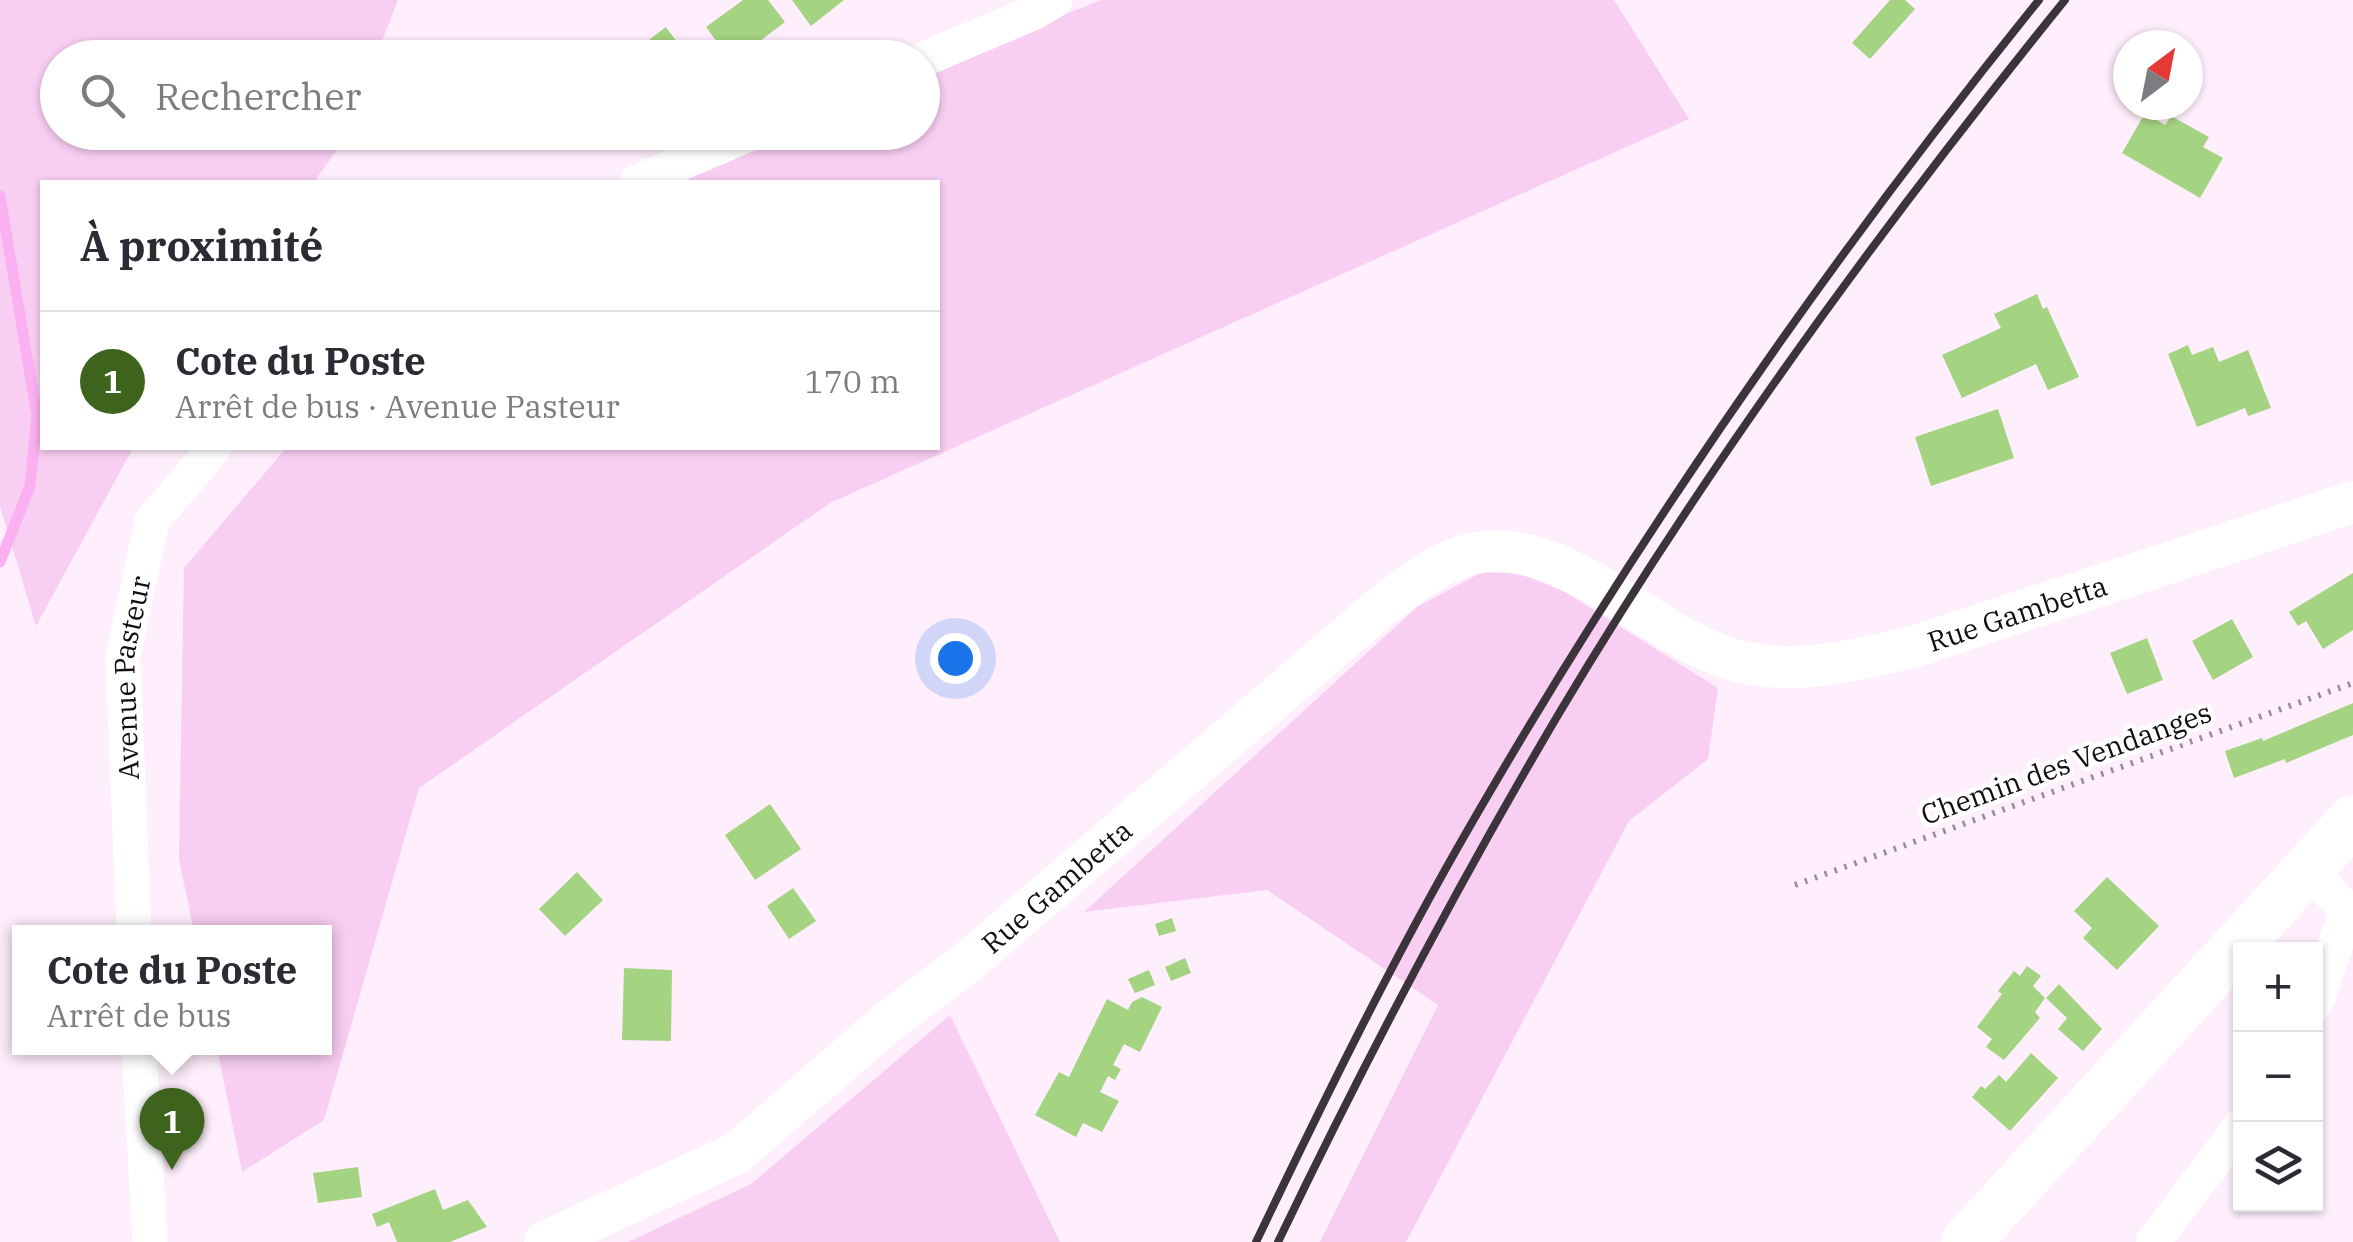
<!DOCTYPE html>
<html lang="fr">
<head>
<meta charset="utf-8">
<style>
	body { margin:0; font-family:"IBM Plex Serif",serif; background:#f7f7f7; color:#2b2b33 }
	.controls { position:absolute; right:30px; bottom:30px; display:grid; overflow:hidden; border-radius:0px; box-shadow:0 2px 8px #0004 }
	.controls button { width:90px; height:90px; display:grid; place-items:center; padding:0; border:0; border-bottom:2px solid #e1e1e2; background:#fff; color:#2b2b33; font:50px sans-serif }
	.compass { position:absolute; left:2113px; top:30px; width:90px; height:90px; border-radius:50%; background:#fff; box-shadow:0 2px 8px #0004; rotate:32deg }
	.you { position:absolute; left:955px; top:658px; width:35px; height:35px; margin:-25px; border:8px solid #fff; border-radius:50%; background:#1a73e8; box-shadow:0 0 0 15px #1a73e833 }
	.badge { display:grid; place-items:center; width:65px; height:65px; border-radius:50%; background:#3e631d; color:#fff; font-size:32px; font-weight:700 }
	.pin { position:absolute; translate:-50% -82px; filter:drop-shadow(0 2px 5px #0008) }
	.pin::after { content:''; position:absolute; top:52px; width:35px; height:30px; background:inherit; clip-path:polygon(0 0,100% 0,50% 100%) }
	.popup { position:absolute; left:12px; top:925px; width:320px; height:130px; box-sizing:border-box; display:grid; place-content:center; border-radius:0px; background:#fff; filter:drop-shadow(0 2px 8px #0005); font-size:32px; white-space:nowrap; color:#7c7c81 }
	.popup b { font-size:38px; color:#2b2b33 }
	.popup::after { content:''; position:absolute; left:50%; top:100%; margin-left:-20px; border:20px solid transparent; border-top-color:#fff }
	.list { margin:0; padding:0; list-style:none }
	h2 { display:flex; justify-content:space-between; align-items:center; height:130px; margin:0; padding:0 40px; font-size:42px }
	h2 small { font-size:32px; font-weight:400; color:#7c7c81 }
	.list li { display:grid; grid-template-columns:65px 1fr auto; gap:30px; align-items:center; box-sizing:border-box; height:140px; padding:0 40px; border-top:2px solid #e1e1e2 }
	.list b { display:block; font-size:38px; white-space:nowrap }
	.list p { margin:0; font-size:32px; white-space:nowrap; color:#7c7c81 }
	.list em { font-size:32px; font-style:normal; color:#7c7c81 }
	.icon { flex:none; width:55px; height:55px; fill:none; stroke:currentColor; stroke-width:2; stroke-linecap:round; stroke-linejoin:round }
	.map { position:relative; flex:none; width:2353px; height:1242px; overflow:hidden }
	.search { position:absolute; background:#fff; box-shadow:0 2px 8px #0004; left:40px; top:40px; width:900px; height:110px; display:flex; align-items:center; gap:25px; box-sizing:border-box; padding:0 35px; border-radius:55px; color:#7c7c81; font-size:38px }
	.panel { position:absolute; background:#fff; box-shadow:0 2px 8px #0004; left:40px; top:180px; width:900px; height:270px; border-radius:0px }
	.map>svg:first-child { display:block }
	.green { fill:#f9cef3 }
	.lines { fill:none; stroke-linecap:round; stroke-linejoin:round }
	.stream { stroke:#fbb0f2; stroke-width:11 }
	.building { fill:#a4d382 }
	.path { stroke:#988c96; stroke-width:6; stroke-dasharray:2.5 8; stroke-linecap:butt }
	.minor { stroke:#fff; stroke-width:35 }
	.tertiary { stroke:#fff; stroke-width:42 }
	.secondary { stroke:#fff; stroke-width:50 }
	.rail { stroke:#3b343a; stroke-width:8 }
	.labels { text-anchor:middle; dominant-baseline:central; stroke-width:9; stroke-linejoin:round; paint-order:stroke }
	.street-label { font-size:28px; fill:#110c11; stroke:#fff }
</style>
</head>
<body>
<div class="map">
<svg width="2353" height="1242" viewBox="0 0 2353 1242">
	<rect width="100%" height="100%" fill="#ffeefc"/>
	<path class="green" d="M0,0H398L376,57L58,58V132L349,133L314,182H42V448H133L36,626L0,506Z
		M1101,0H1614L1689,119L830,503L419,788L324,1120L242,1172L217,1048H324V932H194L179,859L184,568L286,448H938V182H638L765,133L922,132L923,70Z
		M1497,564L1565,592L1718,688L1708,759L1629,821L1406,1242H1320L1438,1005L1267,890L1084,912L1417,607Z
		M950,1015L1060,1242H628L751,1184Z"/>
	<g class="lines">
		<path class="stream" d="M0,196L37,416L30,486L0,562"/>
	</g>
	<path class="building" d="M743,0H768L785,22L738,58H729L706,27Z
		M792,0H844L811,26Z
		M1890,0H1905L1915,9L1870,59L1852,43Z
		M666,27L689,58H625Z
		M2145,113L2165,125L2171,116L2209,137L2203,147L2223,158L2200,198L2122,153Z
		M2037,294L2043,309L2047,307L2079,377L2048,390L2036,364L1962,398L1942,355L2001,328L1994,314Z
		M2188,345L2192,355L2213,347L2219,362L2248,350L2271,408L2248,416L2245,408L2197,427L2168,354Z
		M1998,409L2014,458L1931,486L1915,437Z
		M2353,573V630L2323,649L2306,621L2298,626L2289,612Z
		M2232,619L2253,657L2213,680L2192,641Z
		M2147,638L2163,680L2127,694L2110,653Z
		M2353,703V735L2286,763L2285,759L2234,778L2225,751L2262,738L2263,741Z
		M770,804L801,849L755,880L725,835Z
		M577,872L603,900L565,936L539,909Z
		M2107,877L2159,926L2117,970L2083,938L2092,928L2074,911Z
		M793,888L816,921L789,939L767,906Z
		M1172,918L1176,931L1159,936L1155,924Z
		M1185,958L1191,973L1171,981L1165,967Z
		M2027,966L2041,976L2033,986L2045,998L2035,1012L2040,1018L2004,1060L1986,1047L1992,1039L1977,1027L2002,994L1998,991L2014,971L2020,976Z
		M624,968L672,970L671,1041L622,1040Z
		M1149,970L1155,985L1135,993L1128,979Z
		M2059,984L2102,1029L2083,1051L2058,1029L2067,1018L2046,998Z
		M1142,997L1162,1007L1140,1052L1124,1044L1113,1065L1121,1069L1115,1080L1108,1076L1100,1092L1119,1101L1102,1132L1083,1123L1076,1137L1035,1115L1059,1072L1069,1077L1107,999L1128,1010L1132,1002Z
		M2031,1053L2058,1078L2010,1131L1972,1097L1981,1086L1985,1089L1999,1075L2006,1082Z
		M358,1167L362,1197L318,1203L313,1173Z
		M435,1189L443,1210L468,1200L487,1227L450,1242H397L389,1222L377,1227L372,1214Z"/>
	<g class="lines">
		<path class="path" d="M1795,885L2353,683"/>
		<g class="minor">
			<path d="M922,60L1035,12L1055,0"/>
			<path d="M637,182L754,132"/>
			<path d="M2307,867L2347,911L2316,1003"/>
			<path id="s1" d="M134,932L123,656L152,521L214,448"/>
			<path d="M139,1048L150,1242"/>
			<path d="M2153,1242L2240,1127"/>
		</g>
		<path class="tertiary" id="s2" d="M545,1242L737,1153L889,1021L969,961L1381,607C1405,589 1429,569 1458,558C1559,522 1647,640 1742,662C1799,676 1861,659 1916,646L2353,502"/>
		<path class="secondary" d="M1966,1242L2353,820"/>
		<path class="rail" d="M1256,1242C1323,1102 1392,961 1470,826C1638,535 1828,261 2039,0
			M1278,1242C1364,1063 1457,886 1558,715C1708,463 1881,227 2065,0"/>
	</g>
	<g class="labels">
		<g class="street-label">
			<text stroke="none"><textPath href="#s2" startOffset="1742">Rue Gambetta</textPath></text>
			<text stroke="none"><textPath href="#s1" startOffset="255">Avenue Pasteur</textPath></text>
			<text transform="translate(2066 763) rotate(-20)">Chemin des Vendanges</text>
			<text stroke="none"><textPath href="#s2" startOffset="628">Rue Gambetta</textPath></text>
		</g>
	</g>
</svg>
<div class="controls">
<button>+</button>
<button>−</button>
<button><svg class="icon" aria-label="layers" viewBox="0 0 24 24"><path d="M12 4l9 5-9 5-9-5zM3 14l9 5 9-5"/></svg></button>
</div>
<svg class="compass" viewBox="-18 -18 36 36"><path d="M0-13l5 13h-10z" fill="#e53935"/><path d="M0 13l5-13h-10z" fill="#7c7c81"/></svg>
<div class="you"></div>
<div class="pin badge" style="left:172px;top:1170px">1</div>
<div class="popup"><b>Cote du Poste</b>Arrêt de bus</div>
<div class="search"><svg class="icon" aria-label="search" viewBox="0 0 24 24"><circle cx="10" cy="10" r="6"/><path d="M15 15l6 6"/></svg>Rechercher</div>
<section class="panel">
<h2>À proximité<small></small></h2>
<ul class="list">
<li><span class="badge">1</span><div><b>Cote du Poste</b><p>Arrêt de bus · Avenue Pasteur</p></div><em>170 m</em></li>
</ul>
</section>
</div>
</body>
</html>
